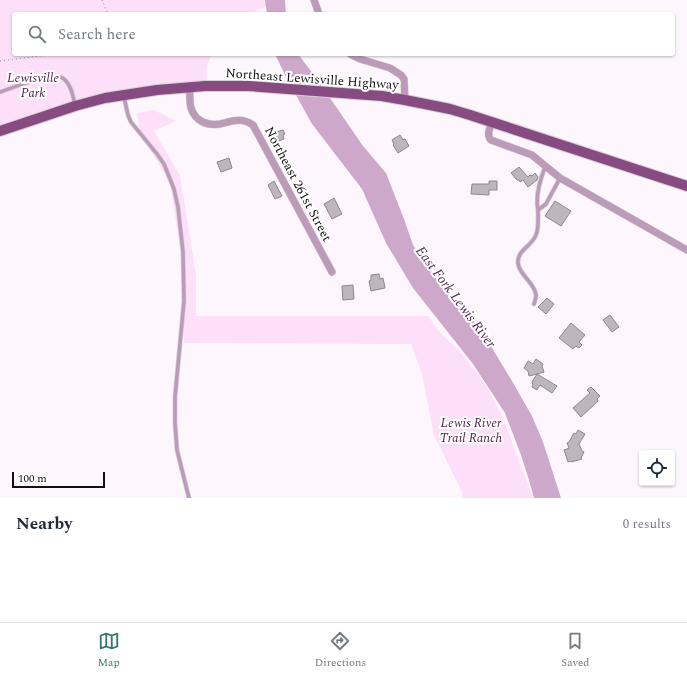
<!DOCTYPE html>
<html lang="en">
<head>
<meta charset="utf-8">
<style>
	body { margin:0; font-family:Spectral,serif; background:#f2f2f3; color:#1f2937 }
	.controls { position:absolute; right:12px; bottom:12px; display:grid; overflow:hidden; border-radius:4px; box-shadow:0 1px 3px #0004 }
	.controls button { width:36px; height:36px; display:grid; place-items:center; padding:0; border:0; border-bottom:1px solid #e0e1e3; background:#fff; color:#1f2937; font:20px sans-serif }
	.scale { position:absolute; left:12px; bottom:10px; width:93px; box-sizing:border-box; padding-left:4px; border:2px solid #120f12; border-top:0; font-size:11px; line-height:14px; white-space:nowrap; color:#120f12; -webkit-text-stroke:3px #fff; paint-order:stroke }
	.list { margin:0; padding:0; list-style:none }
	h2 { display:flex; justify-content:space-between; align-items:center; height:52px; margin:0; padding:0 16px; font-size:17px }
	h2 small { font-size:13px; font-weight:400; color:#747a83 }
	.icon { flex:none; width:22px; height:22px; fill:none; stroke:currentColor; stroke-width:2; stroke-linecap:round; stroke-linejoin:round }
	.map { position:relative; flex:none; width:687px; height:498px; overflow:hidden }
	.search { position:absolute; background:#fff; box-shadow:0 1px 3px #0004; left:12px; right:12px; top:12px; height:44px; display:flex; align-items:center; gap:10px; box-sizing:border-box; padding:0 14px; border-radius:4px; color:#747a83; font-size:15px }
	.sheet { height:124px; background:#fff }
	nav { display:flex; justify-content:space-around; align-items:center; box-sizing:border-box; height:56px; border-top:1px solid #e0e1e3; background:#fff; font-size:11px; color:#747a83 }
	nav a { display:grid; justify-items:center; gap:2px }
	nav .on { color:#33776b }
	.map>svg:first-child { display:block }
	.green { fill:#fddff9 }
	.water { fill:#cea8cb }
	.building { fill:#bfb5be; stroke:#8f858e }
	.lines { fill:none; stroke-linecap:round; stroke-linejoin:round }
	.lane-casing { stroke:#d8d1d7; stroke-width:5 }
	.street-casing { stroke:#d8d1d7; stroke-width:8 }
	.primary-casing { stroke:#d8d1d7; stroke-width:12 }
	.path { stroke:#8d878c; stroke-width:1; stroke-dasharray:1 3; stroke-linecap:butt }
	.lane { stroke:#bc9bb9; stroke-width:3.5 }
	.street { stroke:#bc9bb9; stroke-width:7 }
	.primary { stroke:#864c82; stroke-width:10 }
	.labels { text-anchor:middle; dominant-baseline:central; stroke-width:4; stroke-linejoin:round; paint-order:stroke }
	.park-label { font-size:13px; font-style:italic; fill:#542452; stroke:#fff }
	.street-label { font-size:13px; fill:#120f12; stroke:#fff }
	.water-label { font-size:14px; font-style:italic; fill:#572855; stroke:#fff }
</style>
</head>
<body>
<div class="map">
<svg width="687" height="498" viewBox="0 0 687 498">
	<rect width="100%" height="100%" fill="#fef6fd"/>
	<path class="green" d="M0,0H267V4L265,7L248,14H14V54H212L207,66L206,84L130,94L0,131Z
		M154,110L176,121L154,131L180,176L196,275V316H428L440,333L457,348L484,382L503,418L533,498H462V492L434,435L422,374L411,344L184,343V274L170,182L140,133L137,113Z"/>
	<path class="water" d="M265,0H285L286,14H267Z
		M275,54H298L317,79L363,146L386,173L404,219L413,245L444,290L480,328L512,381L532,416L543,442L561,498H534L529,480L521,455L505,413L473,364L413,288L386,243L362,189L312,124L285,75Z"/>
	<path class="building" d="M276,130V132L283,130L285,134L283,135L284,139L274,143L269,133Z
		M400,135L403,140L405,139L409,146L398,153L393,145L394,144L392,140Z
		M229,158L232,168L221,172L217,162Z
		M519,167L528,177L530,175L532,176L535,173L538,177L537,180L528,187L523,180L520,182L519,180H517L511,173Z
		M274,181L282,196L275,199L268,185Z
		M489,181H497V190H489V195L471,194L472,184H489Z
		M334,198L342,214L332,219L324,204Z
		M555,201L571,211L561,226L545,216Z
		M379,274L380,279L383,278L385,288L371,291L369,281L371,280V275Z
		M353,285L354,299L343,300L342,286Z
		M547,298L554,304L546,314L538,307Z
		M610,315L619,327L612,332L603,320Z
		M571,323L585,335L579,342L582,345L579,348L576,346L573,349L559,338Z
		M536,359L543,364L542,366L544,372L537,374L557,386L552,393L540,385L537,390L532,387L533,385L532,382L537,374L529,376L528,371L524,368L528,361L533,364Z
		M591,387L600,396L597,399L598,401L581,417L573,408L590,393L587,390Z
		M578,430L585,434L579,444L582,451L584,452L581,458L582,459L571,462L570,461L568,462L564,450L569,448L567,443L569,442L574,433L576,434Z"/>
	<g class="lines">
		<defs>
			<path id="lane" d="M0,92C13,88 54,70 64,79C71,85 73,96 75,105
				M124,97L128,115L131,122L157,154L164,164L174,189L178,207L183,252L184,301L175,397V423L177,450L189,498
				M538,210C535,196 540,180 545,167
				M534,304C535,301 536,298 536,295C535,283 519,275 518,263C517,250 532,246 536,235C539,228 538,218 538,210L546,204L560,178"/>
			<path id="street" d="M314,0L319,14
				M350,54L360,59L390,68L401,75L404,79L405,100
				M190,86C190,93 189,101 191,108C195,121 207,126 220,124C233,121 241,117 253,125L332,272
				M492,122C490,128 486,135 491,140L532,155L560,178L687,250"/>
			<path id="primary" d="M0,131L75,106L105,98L157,90L205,86H249L355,94L382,96L405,100L450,109L470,115L687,186"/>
		</defs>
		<use href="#lane" class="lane-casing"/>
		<use href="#street" class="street-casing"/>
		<use href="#primary" class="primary-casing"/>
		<path class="path" d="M102,0L108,14
			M0,61L40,56L64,54"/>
		<use href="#lane" class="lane"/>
		<use href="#street" class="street"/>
		<use href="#primary" class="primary"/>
	</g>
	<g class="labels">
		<g class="park-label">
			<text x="33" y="78">Lewisville<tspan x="33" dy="15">Park</tspan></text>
			<text x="471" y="423">Lewis River<tspan x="471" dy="15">Trail Ranch</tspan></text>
		</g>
		<g class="street-label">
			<text transform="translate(312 79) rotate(4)">Northeast Lewisville Highway</text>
			<text transform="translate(298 184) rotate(62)">Northeast 261st Street</text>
		</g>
		<g class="water-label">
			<text transform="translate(456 297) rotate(53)">East Fork Lewis River</text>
		</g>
	</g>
</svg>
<div class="controls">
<button><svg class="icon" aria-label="locate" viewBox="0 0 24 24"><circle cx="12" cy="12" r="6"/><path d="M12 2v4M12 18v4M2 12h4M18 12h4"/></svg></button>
</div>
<div class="scale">100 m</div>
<div class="search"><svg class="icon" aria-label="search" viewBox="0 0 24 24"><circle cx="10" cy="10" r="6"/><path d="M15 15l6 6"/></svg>Search here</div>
</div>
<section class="sheet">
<h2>Nearby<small>0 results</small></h2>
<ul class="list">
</ul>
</section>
<nav>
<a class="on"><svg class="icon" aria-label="map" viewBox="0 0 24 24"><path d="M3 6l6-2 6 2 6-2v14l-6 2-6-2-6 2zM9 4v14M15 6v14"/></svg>Map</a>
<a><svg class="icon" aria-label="directions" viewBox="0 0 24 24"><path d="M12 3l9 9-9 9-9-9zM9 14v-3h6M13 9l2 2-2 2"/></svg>Directions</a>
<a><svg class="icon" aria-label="saved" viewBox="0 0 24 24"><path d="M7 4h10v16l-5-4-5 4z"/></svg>Saved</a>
</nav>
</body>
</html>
